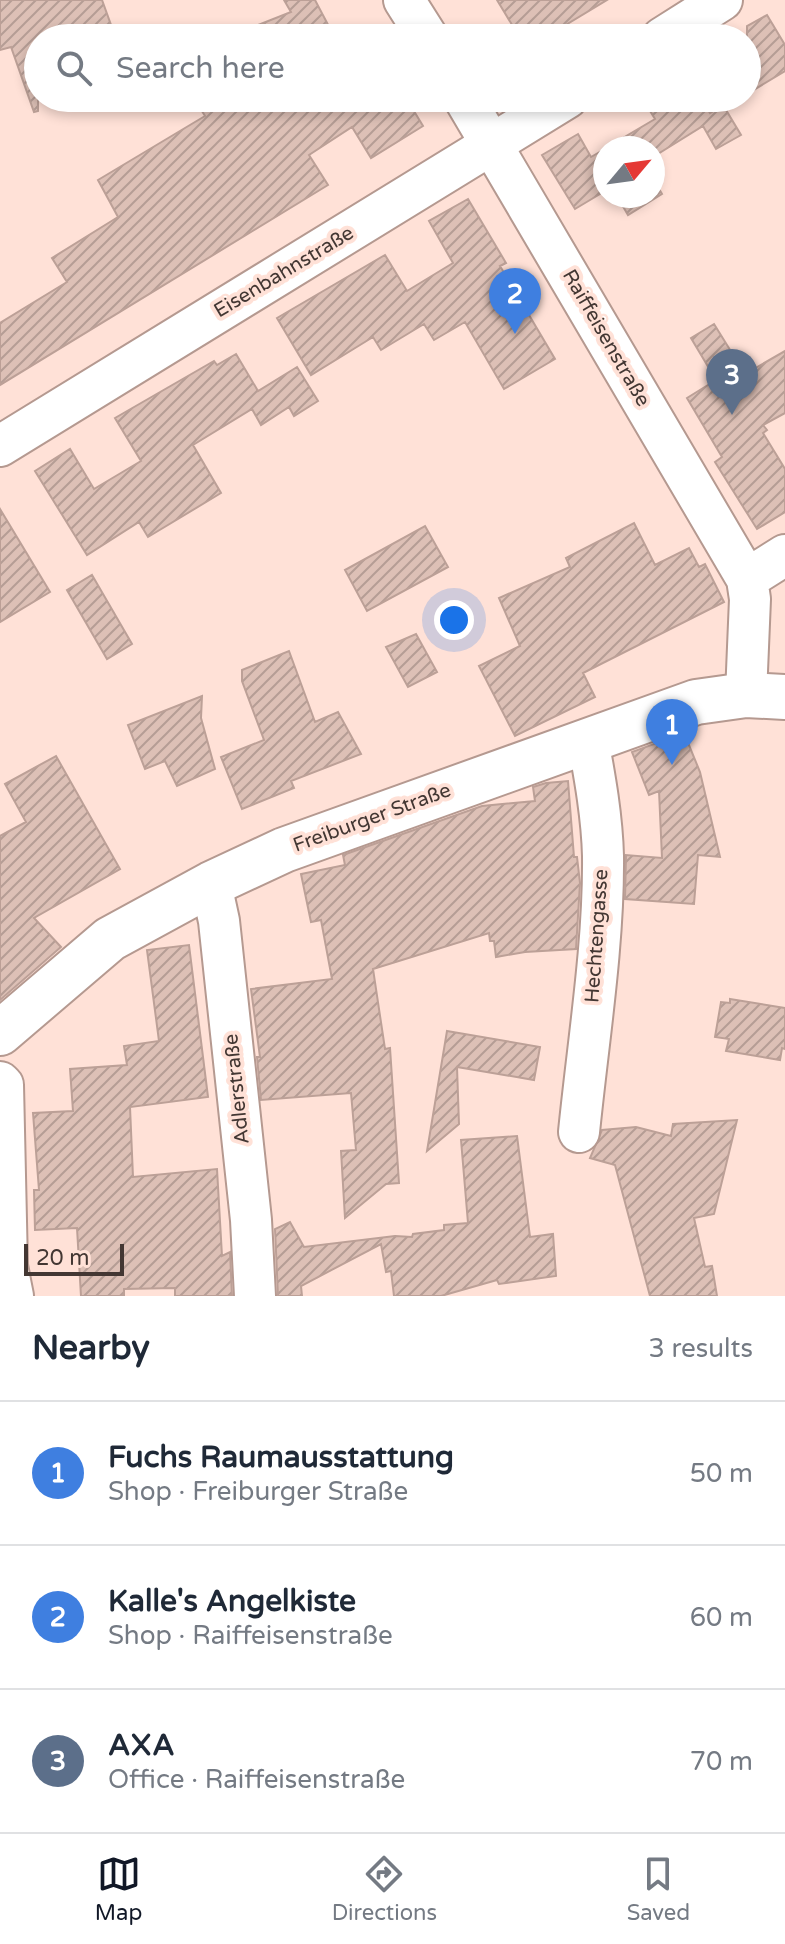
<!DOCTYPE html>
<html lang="en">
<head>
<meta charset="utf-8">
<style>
	body { margin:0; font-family:"Varela Round",sans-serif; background:#f2f2f3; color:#1f2937 }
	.compass { position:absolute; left:593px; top:136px; width:72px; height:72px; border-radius:50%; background:#fff; box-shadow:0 4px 12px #0003; rotate:61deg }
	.scale { position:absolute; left:24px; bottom:20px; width:100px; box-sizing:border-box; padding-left:8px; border:4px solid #433733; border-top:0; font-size:22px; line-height:28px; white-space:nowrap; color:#433733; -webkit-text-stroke:6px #ffe1d7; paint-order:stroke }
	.you { position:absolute; left:454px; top:620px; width:28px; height:28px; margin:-20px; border:6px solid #fff; border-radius:50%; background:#1a73e8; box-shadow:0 0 0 12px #1a73e833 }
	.badge { display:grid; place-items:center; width:52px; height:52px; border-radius:50%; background:#111827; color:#fff; font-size:26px; font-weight:700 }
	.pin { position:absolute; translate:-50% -66px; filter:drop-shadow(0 2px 4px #0008) }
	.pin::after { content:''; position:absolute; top:42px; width:28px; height:24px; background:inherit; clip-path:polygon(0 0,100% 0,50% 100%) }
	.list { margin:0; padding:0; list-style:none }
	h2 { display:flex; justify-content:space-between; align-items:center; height:104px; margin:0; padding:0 32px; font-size:34px }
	h2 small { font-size:26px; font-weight:400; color:#747a83 }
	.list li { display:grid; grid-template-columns:52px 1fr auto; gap:24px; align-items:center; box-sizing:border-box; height:144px; padding:0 32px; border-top:2px solid #e0e1e3 }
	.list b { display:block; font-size:30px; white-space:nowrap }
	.list p { margin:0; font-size:26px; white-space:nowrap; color:#747a83 }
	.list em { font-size:26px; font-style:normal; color:#747a83 }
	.icon { flex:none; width:44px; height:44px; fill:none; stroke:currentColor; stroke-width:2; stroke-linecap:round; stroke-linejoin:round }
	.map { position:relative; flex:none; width:785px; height:1296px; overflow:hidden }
	.search { position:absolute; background:#fff; box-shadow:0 4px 12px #0003; left:24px; right:24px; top:24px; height:88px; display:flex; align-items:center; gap:20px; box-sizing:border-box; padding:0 28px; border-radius:44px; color:#747a83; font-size:30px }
	.sheet { height:536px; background:#fff }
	nav { display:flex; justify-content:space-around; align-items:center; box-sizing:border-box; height:112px; border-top:2px solid #e0e1e3; background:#fff; font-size:22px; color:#747a83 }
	nav a { display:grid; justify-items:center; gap:4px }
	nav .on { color:#111827 }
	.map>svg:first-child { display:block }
	.building { fill:url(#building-hatch); stroke:#bca097; stroke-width:2 }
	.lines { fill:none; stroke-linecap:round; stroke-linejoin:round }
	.minor-casing { stroke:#b59990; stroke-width:44 }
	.tertiary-casing { stroke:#b59990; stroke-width:48 }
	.minor { stroke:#fff; stroke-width:40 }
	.tertiary { stroke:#fff; stroke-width:44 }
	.labels { text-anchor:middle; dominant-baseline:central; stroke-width:8; stroke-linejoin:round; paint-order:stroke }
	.street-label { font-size:20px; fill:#433733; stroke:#ffe1d7 }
</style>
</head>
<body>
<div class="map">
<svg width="785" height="1296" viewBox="0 0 785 1296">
	<defs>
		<pattern id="building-hatch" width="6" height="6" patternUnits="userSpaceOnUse" patternTransform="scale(2)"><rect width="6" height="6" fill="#ddc0b6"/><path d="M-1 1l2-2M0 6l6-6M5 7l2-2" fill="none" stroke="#b59d95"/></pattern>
	</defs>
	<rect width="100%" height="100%" fill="#ffe1d7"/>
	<path class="building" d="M0,0H102L111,25L93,31L88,38H38V111L34,112L11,47L0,50Z
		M284,0H315L335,38H231L230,36L291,12Z
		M497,0H607L544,38H520Z
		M767,15L785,45V71L747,94V26Z
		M194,98H406L423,126L371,158L352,127L309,155L328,185L0,385V323L67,282L52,258L118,217L98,180L205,116Z
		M642,98H701L710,113L723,105L741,135L716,149L703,126L653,157V148H606L655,119Z
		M578,134L591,157L605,149V191L575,209L542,155Z
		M653,179L662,194L628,215L617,196H653Z
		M468,199L506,263L500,266L555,359L504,389L465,322L434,340L424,324L381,350L373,337L311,375L277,318L385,255L407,291L453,263L429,221Z
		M714,324L745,374L785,351V413L763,425L767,430L763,433L785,469V512L757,529L715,462L722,457L687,398L716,380L691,338Z
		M236,354L258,391L297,367L318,401L294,416L289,407L261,425L252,409L193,445L221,493L148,537L139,522L87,555L35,471L70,449L94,489L141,461L115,418L214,361L217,365Z
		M0,509L50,592L0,622Z
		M634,523L655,565L689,548L699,567L705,564L724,602L583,673L595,697L515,736L479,666L520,646L499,598L570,567L566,558Z
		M425,526L448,567L367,611L345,570Z
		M92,575L132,644L107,659L67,590Z
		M416,634L437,672L408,687L386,647Z
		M289,651L315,722L338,712L361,754L291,781L294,788L242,809L221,757L264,740L242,681V670Z
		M202,696L201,718L215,769L177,786L165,761L145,769L128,725Z
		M684,733L700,772L720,857L698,855L694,904L625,899L626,855L662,858L659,791L649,795L632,752Z
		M56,756L120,869L34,918L61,947L0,1000V836L26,822L5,784Z
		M568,781L574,857H577L580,883L576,949L525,952L496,957L494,941H490L489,933L373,969L385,1049L390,1048L399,1183L386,1184L345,1218L341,1151L356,1150L351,1093L261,1100L257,1057H260L251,989L332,979L321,920L311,922L301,874L345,865L343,855L482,806L535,801L533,787L546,783Z
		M189,945L208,1097L130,1107L133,1177L217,1169L222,1256L230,1252L232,1296H175V1288L124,1289V1296H81L77,1228L35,1230L34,1190H39L33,1113L73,1111L70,1069L127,1065L124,1046L159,1041L147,950Z
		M730,999L785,1008V1049L782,1048L780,1060L726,1051L729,1039L715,1037L721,1002L730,1003Z
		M447,1031L540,1047L534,1080L457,1067L459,1124L427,1151Z
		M737,1120L714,1214L694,1218L705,1267L712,1266L717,1296H650L615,1165L590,1158L602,1130L636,1127L671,1136L673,1124Z
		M517,1136L530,1237L553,1234L556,1276L499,1284L497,1280L441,1296H394L391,1271L386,1272L381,1244L301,1286L302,1296H278L275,1229L290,1222L304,1247L395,1236L412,1237L413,1234L444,1230V1225L468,1223L461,1140Z"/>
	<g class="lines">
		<defs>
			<path id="minor" d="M404,0L428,38
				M662,38L722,0
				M464,98L747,579L750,599L746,695
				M0,446L567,98
				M747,579L785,555
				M211,884L219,921L251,1220L255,1296
				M0,1082L3,1085L7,1266L13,1296
				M579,1132C588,1042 604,945 603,856C602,817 595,778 588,740"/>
			<path id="tertiary" d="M0,1033L110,939L211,884L284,850L696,702L746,695L785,697"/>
		</defs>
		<use href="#minor" class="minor-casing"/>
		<use href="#tertiary" class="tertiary-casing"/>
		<use href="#minor" class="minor"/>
		<use href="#tertiary" class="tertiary"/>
	</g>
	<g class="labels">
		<g class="street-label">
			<text transform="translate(284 272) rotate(-31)">Eisenbahnstraße</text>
			<text transform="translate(606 338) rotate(60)">Raiffeisenstraße</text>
			<text transform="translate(372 818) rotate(-20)">Freiburger Straße</text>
			<text transform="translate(597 936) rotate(-86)">Hechtengasse</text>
			<text transform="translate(237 1089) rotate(-96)">Adlerstraße</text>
		</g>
	</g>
</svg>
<svg class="compass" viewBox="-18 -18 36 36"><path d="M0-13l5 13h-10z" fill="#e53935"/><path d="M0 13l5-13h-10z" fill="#747a83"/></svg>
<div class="scale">20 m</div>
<div class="you"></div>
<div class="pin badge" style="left:672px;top:765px;background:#3f7fe0">1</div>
<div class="pin badge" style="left:515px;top:334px;background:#3f7fe0">2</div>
<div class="pin badge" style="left:732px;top:415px;background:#5c6f8a">3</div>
<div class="search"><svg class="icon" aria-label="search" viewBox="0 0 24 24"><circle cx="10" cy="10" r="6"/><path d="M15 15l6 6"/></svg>Search here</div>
</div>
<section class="sheet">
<h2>Nearby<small>3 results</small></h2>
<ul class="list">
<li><span class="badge" style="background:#3f7fe0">1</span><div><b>Fuchs Raumausstattung</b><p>Shop · Freiburger Straße</p></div><em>50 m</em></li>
<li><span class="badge" style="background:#3f7fe0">2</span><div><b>Kalle's Angelkiste</b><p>Shop · Raiffeisenstraße</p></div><em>60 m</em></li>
<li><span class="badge" style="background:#5c6f8a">3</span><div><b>AXA</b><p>Office · Raiffeisenstraße</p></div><em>70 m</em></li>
</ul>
</section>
<nav>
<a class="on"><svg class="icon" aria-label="map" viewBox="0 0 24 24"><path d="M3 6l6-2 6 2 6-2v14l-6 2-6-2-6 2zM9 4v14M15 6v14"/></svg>Map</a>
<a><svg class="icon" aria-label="directions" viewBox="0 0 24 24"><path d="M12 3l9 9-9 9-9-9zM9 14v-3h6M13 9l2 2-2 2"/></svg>Directions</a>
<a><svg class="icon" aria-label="saved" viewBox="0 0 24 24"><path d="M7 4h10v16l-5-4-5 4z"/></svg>Saved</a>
</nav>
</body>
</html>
